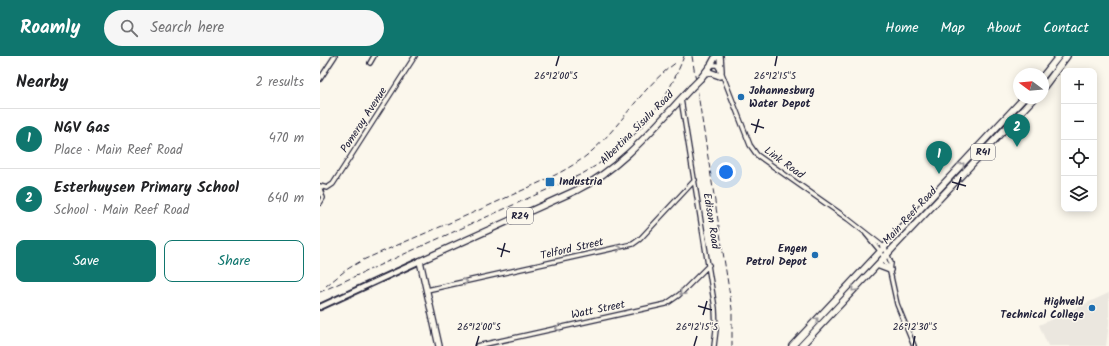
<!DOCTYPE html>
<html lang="en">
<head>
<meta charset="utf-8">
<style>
	body { margin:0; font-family:Kalam,sans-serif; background:#f6f6f6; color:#202124 }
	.controls { position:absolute; right:12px; top:12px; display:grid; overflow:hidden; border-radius:8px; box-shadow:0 2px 10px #0003 }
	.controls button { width:36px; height:36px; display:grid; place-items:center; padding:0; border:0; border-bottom:1px solid #e0e0e0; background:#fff; color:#202124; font:20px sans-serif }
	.compass { position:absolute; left:693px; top:12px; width:36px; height:36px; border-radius:50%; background:#fff; box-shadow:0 2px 10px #0003; rotate:286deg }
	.you { position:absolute; left:406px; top:116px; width:14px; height:14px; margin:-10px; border:3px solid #fff; border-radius:50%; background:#1a73e8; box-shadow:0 0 0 6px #1a73e833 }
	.badge { display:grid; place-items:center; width:26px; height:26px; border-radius:50%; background:#0f766e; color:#fff; font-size:13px; font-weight:700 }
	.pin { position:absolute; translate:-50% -33px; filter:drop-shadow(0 1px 2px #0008) }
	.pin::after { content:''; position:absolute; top:21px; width:14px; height:12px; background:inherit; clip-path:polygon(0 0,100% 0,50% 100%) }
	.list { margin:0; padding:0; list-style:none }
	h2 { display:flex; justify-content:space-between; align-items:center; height:52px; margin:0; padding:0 16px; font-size:17px }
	h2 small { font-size:13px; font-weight:400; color:#757577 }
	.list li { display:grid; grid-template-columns:26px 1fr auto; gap:12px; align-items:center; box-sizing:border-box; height:60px; padding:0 16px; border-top:1px solid #e0e0e0 }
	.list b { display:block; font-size:15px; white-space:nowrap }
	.list p { margin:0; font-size:13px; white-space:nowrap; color:#757577 }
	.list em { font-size:13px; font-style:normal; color:#757577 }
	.actions { display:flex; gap:8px; padding:12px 16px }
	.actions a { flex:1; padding:9px 0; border:1px solid #0f766e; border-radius:8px; text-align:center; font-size:14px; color:#0f766e }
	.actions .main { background:#0f766e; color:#fff }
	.icon { flex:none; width:22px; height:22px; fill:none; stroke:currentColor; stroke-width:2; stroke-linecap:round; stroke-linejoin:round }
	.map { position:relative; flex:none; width:789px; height:290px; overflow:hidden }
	header { display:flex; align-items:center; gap:24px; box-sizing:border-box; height:56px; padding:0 20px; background:#0f766e; color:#fff }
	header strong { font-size:19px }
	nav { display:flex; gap:22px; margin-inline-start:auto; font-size:14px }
	.search { width:280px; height:36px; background:#f6f6f6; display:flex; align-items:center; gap:10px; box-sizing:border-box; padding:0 14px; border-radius:22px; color:#757577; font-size:15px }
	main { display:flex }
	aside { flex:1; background:#fff }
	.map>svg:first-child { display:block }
	.built { fill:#ebe7df }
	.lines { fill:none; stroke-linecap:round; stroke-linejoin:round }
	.minor-casing { stroke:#22223b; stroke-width:6 }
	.tertiary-casing { stroke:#22223b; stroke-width:8 }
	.primary-casing { stroke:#22223b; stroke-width:8 }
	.minor { stroke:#fbf7ec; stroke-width:3.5 }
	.tertiary { stroke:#fbf7ec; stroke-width:4.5 }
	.primary { stroke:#fbf7ec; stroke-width:5.5 }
	.rail { stroke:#22223b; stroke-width:1; stroke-dasharray:6 3; stroke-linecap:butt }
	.primary-bridge-casing { stroke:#22223b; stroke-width:8; stroke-linecap:butt }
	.primary-bridge { stroke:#fbf7ec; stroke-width:5.5 }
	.oneway { stroke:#99979c }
	.ticks { fill:none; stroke:#22223b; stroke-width:1.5 }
	.poi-dot { fill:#1f6fb2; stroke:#fbf7ec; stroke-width:1.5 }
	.labels { text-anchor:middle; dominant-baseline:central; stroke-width:3; stroke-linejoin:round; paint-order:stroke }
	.shield { fill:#fbf7ec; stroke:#636270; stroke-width:1 }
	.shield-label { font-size:10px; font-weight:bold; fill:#22223b }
	.poi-label { font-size:11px; font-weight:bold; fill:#22223b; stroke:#fbf7ec; text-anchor:start }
	.street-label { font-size:11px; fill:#22223b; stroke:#fbf7ec }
	.ticks-label { font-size:10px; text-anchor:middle; fill:#22223b; stroke:#fbf7ec; stroke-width:3; stroke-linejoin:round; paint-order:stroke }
</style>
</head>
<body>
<header>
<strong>Roamly</strong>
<div class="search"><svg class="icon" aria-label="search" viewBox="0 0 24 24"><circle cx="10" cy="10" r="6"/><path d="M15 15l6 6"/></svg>Search here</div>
<nav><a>Home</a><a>Map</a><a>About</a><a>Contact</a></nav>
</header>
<main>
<aside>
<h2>Nearby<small>2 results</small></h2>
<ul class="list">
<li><span class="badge">1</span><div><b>NGV Gas</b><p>Place · Main Reef Road</p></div><em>470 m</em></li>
<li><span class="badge">2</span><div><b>Esterhuysen Primary School</b><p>School · Main Reef Road</p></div><em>640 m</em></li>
</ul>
<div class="actions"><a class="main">Save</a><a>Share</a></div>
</aside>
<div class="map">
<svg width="789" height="290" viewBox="0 0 789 290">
	<rect width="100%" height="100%" fill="#fbf7ec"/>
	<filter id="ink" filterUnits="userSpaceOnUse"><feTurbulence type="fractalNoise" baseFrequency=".025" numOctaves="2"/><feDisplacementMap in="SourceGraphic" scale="8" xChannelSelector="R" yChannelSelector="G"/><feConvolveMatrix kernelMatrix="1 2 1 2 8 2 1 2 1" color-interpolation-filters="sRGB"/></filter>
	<g filter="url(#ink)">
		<path class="built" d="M789,237V268L786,290H728L719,269Z"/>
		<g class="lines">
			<defs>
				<path id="minor" d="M50,7L54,0
					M392,9H397L401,15L430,89L437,99L528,163L565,192L571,207L570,216L577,248L594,290
					M0,23L15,0
					M361,43L395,252L396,274L394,290
					M0,130L7,132L13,128L95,0
					M0,133L3,142L0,147
					M546,178L561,196L569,213
					M107,234L313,188L320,183L375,124
					M157,290L346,248L359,239L389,209"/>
				<path id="tertiary" d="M0,251L100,205"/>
				<path id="primary" d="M400,0L401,15
					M385,17L389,16L400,20
					M723,20L739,0
					M381,22L391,9L396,0
					M723,32L747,0
					M557,209L570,214
					M119,290L100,205L257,134C303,111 336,69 371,32
					M472,290L704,42
					M481,290L714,42"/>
			</defs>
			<use href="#minor" class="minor-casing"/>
			<use href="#tertiary" class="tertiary-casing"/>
			<use href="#primary" class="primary-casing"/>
			<use href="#minor" class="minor"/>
			<use href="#tertiary" class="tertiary"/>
			<use href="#primary" class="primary"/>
			<path class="rail" d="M372,0L412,253V290
				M43,204C93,182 143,162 192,139C216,128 241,118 262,103C299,76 319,32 357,6
				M6,230L26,214L41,205
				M0,236L262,118C310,91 345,52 364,0"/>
			<defs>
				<path id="primary-bridge" d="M371,32L381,22"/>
			</defs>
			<use href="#primary-bridge" class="primary-bridge-casing"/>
			<use href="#primary-bridge" class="primary-bridge"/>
		</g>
		<defs><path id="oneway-chevron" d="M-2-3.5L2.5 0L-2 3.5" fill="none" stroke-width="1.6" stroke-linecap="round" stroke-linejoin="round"/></defs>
		<g class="oneway">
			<use href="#oneway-chevron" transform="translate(642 109) rotate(-47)"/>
			<use href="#oneway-chevron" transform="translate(299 192) rotate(-13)"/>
			<use href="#oneway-chevron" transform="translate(145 226) rotate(-13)"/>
			<use href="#oneway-chevron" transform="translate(534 233) rotate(134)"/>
			<use href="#oneway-chevron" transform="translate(362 237) rotate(135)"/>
			<use href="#oneway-chevron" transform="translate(496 264) rotate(-47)"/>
			<use href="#oneway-chevron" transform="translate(238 272) rotate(168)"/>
		</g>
	</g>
	<path class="ticks" d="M236,10L239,0M455,10L457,0M431,68L444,72M435,77L439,63M632,126L646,130M637,134L641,121M177,192L190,196M181,201L185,187M378,250L392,254M383,259L387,245M156,290L159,280M374,290L377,280M593,290L595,280"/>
	<g class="poi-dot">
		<circle cx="421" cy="41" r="4"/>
		<rect x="225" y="121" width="10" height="10" rx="2"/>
		<circle cx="495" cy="199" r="4"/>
		<circle cx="772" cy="252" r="4"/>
	</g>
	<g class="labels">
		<g class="shield">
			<rect x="651" y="88" width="24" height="16" rx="3"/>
			<rect x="187" y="152" width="26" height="16" rx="3"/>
		</g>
		<g class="shield-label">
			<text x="663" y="96">R41</text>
			<text x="200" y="160">R24</text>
		</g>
		<g class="poi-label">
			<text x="429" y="35">Johannesburg<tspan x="429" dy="13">Water Depot</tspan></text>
			<text x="239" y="126">Industria</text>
			<text x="487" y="193" text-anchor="end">Engen<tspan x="487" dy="13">Petrol Depot</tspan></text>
			<text x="764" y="246" text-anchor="end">Highveld<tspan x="764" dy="13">Technical College</tspan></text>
		</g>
		<g class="street-label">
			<text transform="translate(44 64) rotate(-57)">Pomeroy Avenue</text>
			<text transform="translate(317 72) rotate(-45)">Albertina Sisulu Road</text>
			<text transform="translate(464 107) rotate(36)">Link Road</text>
			<text transform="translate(590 160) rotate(-47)">Main Reef Road</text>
			<text transform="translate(391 165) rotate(81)">Edison Road</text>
			<text transform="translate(252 193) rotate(-13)">Telford Street</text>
			<text transform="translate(278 254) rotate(-12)">Watt Street</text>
		</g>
	</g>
	<g class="ticks-label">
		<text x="236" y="23">26°12'00"S</text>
		<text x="455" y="23">26°12'15"S</text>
		<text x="159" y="274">26°12'00"S</text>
		<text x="377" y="274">26°12'15"S</text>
		<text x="595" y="274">26°12'30"S</text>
	</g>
</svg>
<div class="controls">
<button>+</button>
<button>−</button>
<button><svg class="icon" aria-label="locate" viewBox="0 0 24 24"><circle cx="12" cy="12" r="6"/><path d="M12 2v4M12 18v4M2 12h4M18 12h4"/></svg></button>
<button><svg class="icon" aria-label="layers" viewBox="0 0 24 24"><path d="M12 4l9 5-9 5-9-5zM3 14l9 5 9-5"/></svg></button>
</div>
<svg class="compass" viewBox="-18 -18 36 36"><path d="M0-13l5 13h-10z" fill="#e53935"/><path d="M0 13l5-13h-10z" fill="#757577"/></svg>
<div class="you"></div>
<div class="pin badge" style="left:619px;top:118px">1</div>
<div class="pin badge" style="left:697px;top:91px">2</div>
</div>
</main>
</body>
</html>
